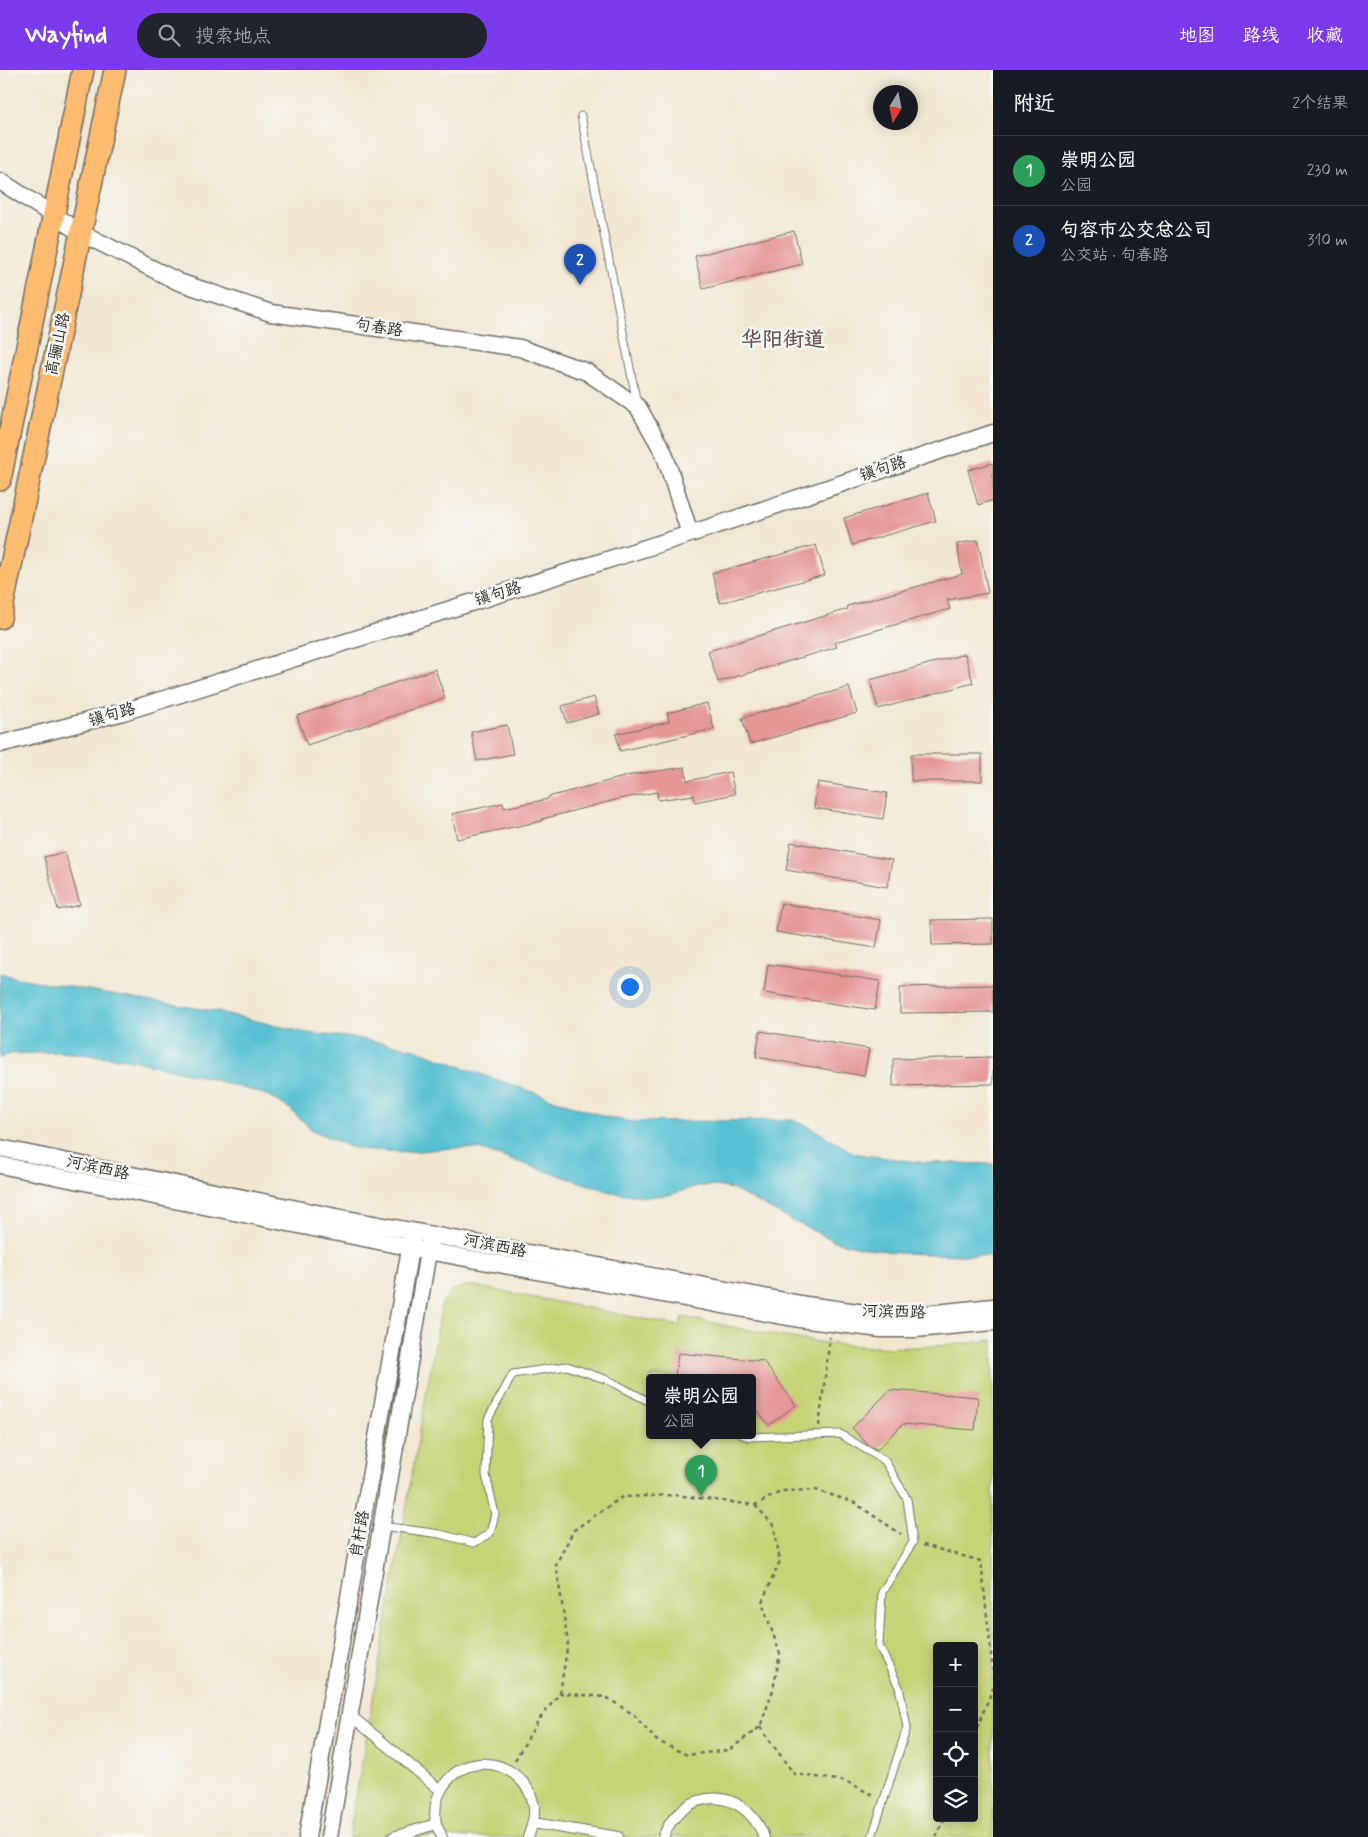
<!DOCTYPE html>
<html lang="zh">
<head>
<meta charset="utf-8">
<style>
	body { margin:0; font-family:Mynerve,"LXGW WenKai TC",sans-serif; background:#20242c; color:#f1f3f6 }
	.controls { position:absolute; right:15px; bottom:15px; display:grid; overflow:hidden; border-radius:5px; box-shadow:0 2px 12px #0003 }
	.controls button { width:45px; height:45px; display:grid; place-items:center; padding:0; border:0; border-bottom:1px solid #363941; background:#171b24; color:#f1f3f6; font:25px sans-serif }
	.compass { position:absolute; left:873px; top:15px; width:45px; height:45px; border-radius:50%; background:#171b24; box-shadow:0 2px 12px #0003; rotate:190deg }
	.you { position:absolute; left:629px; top:916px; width:18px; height:18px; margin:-12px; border:4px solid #fff; border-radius:50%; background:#1a73e8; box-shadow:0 0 0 8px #1a73e833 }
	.badge { display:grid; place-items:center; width:32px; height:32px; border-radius:50%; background:#7c3aed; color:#fff; font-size:16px; font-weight:700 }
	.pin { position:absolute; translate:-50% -41px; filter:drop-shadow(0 1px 2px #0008) }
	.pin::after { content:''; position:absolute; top:26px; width:18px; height:15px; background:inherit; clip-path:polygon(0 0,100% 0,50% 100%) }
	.popup { position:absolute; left:646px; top:1304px; width:110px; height:65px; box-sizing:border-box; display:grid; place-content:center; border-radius:5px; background:#171b24; filter:drop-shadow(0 1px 4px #0005); font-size:16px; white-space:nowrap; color:#9ea1a6 }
	.popup b { font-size:19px; color:#f1f3f6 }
	.popup::after { content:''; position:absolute; left:50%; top:100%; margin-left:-10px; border:10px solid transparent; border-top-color:#171b24 }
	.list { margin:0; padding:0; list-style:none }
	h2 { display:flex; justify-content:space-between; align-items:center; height:65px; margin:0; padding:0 20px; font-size:21px }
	h2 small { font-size:16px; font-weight:400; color:#9ea1a6 }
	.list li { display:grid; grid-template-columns:32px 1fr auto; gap:15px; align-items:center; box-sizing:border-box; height:70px; padding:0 20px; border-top:1px solid #363941 }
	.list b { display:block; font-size:19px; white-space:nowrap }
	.list p { margin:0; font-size:16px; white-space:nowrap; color:#9ea1a6 }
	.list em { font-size:16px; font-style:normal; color:#9ea1a6 }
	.icon { flex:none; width:28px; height:28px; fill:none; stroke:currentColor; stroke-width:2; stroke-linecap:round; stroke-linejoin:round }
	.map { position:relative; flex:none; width:993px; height:1767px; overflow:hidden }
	header { display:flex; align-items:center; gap:30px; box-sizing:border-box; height:70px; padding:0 25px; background:#7c3aed; color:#fff }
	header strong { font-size:24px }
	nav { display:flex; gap:28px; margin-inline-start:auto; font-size:18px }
	.search { width:350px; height:45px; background:#20242c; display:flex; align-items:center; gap:12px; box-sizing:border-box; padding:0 18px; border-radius:28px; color:#9ea1a6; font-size:19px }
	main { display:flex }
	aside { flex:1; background:#171b24 }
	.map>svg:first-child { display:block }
	.green { fill:#c5d374; stroke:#787f50; fill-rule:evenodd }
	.water { fill:#57c1d3; stroke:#41767f }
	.building { fill:#e59796 }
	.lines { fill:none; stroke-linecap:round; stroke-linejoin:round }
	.service-casing { stroke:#706d65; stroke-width:9 }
	.pedestrian-casing { stroke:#706d65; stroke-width:12 }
	.tertiary-casing { stroke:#706d65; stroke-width:19 }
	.primary-casing { stroke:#706d65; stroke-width:24 }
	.path { stroke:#706d65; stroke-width:2.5; stroke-dasharray:4 4; stroke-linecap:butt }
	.service { stroke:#fff; stroke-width:7 }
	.pedestrian { stroke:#fff; stroke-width:10 }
	.tertiary { stroke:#fff; stroke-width:16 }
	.primary { stroke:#fdbc70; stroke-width:21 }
	.labels { text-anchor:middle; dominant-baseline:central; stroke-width:5; stroke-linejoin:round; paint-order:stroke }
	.street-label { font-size:16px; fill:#2b2b2b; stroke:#f6f6f2 }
	.district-label { font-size:21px; font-weight:bold; fill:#6c5150; stroke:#f6f6f2 }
</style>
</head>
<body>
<header>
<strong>Wayfind</strong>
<div class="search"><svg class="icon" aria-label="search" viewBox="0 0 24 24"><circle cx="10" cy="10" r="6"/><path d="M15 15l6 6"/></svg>搜索地点</div>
<nav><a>地图</a><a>路线</a><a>收藏</a></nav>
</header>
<main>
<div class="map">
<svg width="993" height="1767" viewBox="0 0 993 1767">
	<rect width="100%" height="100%" fill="#f6f6f2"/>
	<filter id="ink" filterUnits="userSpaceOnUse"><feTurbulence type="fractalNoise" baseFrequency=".02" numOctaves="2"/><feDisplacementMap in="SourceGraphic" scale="10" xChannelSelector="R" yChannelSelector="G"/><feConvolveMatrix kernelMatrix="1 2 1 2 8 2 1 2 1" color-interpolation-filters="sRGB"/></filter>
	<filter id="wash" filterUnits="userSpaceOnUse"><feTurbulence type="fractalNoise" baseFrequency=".0096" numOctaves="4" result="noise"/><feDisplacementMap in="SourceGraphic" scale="20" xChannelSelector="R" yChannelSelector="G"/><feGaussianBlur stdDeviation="1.12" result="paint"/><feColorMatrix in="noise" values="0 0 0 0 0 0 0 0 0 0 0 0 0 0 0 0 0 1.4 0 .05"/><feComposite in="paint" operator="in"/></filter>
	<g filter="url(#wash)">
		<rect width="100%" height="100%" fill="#f1e7d1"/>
		<path class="green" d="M466,1216H475L680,1256L682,1247C745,1259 808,1274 871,1277C912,1279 953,1275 993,1270V1767H349L442,1233L451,1221ZM650,1307H752V1365H650ZM937,1576H974V1748H937Z"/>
		<path class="water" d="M0,903L17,908L219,942L307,963L356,968L415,979L483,1005L606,1047L632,1052L794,1050L810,1057L852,1082L864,1085L917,1092L993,1094V1186L900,1183L859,1177L835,1171L793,1151L732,1119L716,1116H698L669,1125L646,1127L611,1122L478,1079L452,1078L409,1082L369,1080L349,1077L312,1060L290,1039L270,1026L208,1008L127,989L60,982L10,984L0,988Z"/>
		<g id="blocks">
			<path class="building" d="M794,161L802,194L703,219L695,186Z
				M993,393V430L978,435L968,400Z
				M928,423L936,451L852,475L844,448Z
				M978,470L988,523L947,530L950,539L835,572L837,577L718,612L708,581L848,539L847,536L962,504L957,474Z
				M816,475L825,505L720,533L712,503Z
				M965,584L973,613L878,639L870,610Z
				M435,599L445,628L307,675L297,646Z
				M849,617L857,643L750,674L742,648Z
				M594,627L599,644L567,653L562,636Z
				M707,633L714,659L620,681L616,664L669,652L667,643Z
				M507,655L513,684L477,691L471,662Z
				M911,684H982V711H911Z
				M685,697L687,711L730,702L735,724L695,732L694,725L658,730L657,722L619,729L542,749V751L457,769L452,744L503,733L504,738L548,729V727L631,705Z
				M818,712L887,723L883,749L814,738Z
				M791,772L892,790L887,817L786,800Z
				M65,782L80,835L58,840L44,787Z
				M781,833L881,850L876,878L776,862Z
				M993,849V874L932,875L931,850Z
				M768,894L880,911L875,940L764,923Z
				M993,915V942L900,943V917Z
				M760,961L869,979L864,1006L756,987Z
				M993,987V1014L893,1016V989Z
				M678,1283L763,1291L796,1335L769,1355L752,1334V1307H675Z
				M890,1320L978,1327L975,1360L903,1354L877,1380L868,1375L852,1358Z"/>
		</g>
	</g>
	<g filter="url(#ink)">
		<use href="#blocks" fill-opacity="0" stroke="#706d65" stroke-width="1"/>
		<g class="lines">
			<defs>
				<path id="service" d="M581,46L637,334
					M742,1365L749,1367L840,1364L885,1391L907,1429L913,1472L882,1522L879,1576L899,1617L907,1657L872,1767
					M382,1456L440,1464L474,1473L490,1463L495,1444L486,1405L488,1349L513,1304L567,1296L608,1310L650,1332"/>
				<path id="pedestrian" d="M350,1645L440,1720
					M533,1753L618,1767
					M393,1767L436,1754
					M442,1767C440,1762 437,1757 436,1753C431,1725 450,1697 479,1694C505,1691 530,1711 534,1737C535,1748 532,1757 528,1767
					M663,1767C683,1716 744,1715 764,1767"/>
				<path id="tertiary" d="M0,111L81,163L179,212L271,243L520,278L587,302L638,337L664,383L690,464
					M0,674L123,642L690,464L993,363
					M0,1078L336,1147L806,1235L880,1245H917L993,1237
					M0,1095L428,1181L799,1249L881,1259H915L993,1252
					M307,1767L412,1168
					M329,1767L430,1170"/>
				<path id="primary" d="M0,410L83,0
					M0,548L115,0"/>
			</defs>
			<use href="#service" class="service-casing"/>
			<use href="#pedestrian" class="pedestrian-casing"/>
			<use href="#tertiary" class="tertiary-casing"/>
			<use href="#primary" class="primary-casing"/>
			<path class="path" d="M819,1356L830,1267
				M923,1475L981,1491L993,1601
				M560,1623L568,1573L556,1494L574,1460L622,1427L675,1425L755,1435L782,1421L816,1420L853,1432L901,1464
				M760,1657L794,1704L845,1711L875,1726
				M974,1665L993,1618
				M515,1690L538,1651L560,1623L606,1627L634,1645L656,1670L687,1685L729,1680L760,1657L773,1620L780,1584L762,1532L780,1491L774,1456L755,1435
				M936,1767L945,1748"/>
			<use href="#service" class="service"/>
			<use href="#pedestrian" class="pedestrian"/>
			<use href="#tertiary" class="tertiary"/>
			<use href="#primary" class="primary"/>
		</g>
	</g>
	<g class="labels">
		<g class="street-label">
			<text transform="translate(379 258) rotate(8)">句春路</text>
			<text transform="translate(58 274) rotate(-78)">高骊山路</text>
			<text transform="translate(883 399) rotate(-18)">镇句路</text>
			<text transform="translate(498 524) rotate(-17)">镇句路</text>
			<text transform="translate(112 645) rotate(-16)">镇句路</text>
			<text transform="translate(98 1098) rotate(12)">河滨西路</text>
			<text transform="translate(495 1176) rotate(11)">河滨西路</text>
			<text transform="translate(894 1242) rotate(2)">河滨西路</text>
			<text transform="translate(360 1464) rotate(-80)">肖杆路</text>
		</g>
		<g class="district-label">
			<text x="783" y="270">华阳街道</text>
		</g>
	</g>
</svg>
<div class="controls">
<button>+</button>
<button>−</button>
<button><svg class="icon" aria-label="locate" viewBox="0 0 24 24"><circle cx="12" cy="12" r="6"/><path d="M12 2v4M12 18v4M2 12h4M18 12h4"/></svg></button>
<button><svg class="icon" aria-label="layers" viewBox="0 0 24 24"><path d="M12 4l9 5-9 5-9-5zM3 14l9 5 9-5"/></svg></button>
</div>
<svg class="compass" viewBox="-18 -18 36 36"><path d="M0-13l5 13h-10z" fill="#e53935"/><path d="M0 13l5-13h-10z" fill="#9ea1a6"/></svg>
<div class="you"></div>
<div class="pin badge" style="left:701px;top:1426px;background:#2e9e5b">1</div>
<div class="popup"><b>崇明公园</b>公园</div>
<div class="pin badge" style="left:580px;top:215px;background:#1a4fb4">2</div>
</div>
<aside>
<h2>附近<small>2个结果</small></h2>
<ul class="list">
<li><span class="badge" style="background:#2e9e5b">1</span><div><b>崇明公园</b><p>公园</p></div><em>230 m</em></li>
<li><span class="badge" style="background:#1a4fb4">2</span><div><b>句容市公交总公司</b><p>公交站 · 句春路</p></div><em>310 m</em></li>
</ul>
</aside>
</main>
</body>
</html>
